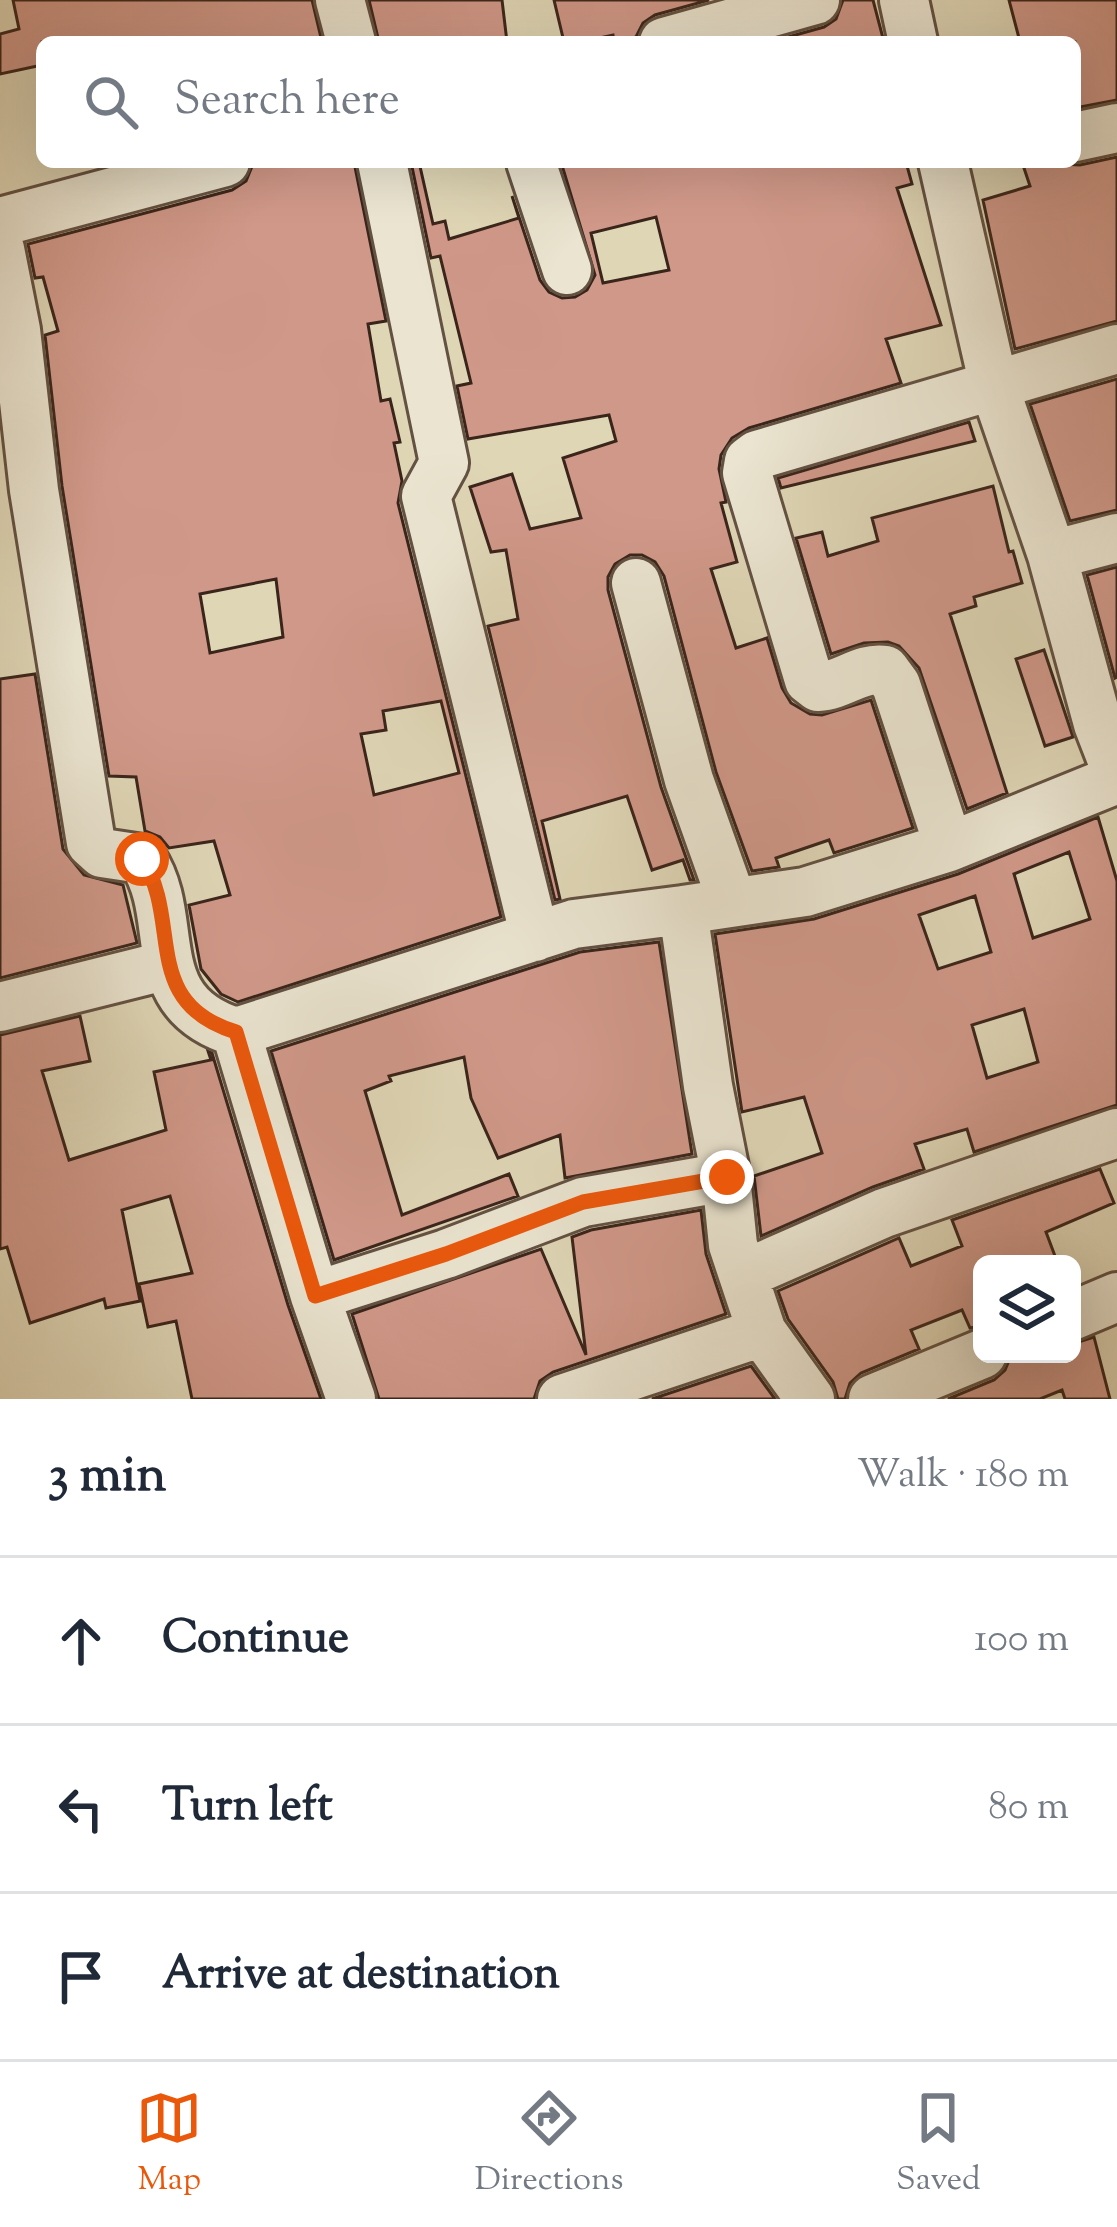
<!DOCTYPE html>
<html lang="en">
<head>
<meta charset="utf-8">
<style>
	body { margin:0; font-family:"Sorts Mill Goudy",serif; background:#f2f2f3; color:#1f2937 }
	.controls { position:absolute; right:36px; bottom:36px; display:grid; overflow:hidden; border-radius:18px; box-shadow:0 12px 48px #0002 }
	.controls button { width:108px; height:108px; display:grid; place-items:center; padding:0; border:0; border-bottom:3px solid #e0e1e3; background:#fff; color:#1f2937; font:60px sans-serif }
	.stop { position:absolute; width:36px; height:36px; margin:-27px; border:9px solid #ea580c; border-radius:50%; background:#fff }
	.stop.end { background:#ea580c; border-color:#fff; box-shadow:0 3px 12px #0008 }
	.list { margin:0; padding:0; list-style:none }
	h2 { display:flex; justify-content:space-between; align-items:center; height:156px; margin:0; padding:0 48px; font-size:51px }
	h2 small { font-size:39px; font-weight:400; color:#747a83 }
	.list li { display:grid; grid-template-columns:78px 1fr auto; gap:36px; align-items:center; box-sizing:border-box; height:168px; padding:0 48px; border-top:3px solid #e0e1e3 }
	.list b { display:block; font-size:45px; white-space:nowrap }
	.list em { font-size:39px; font-style:normal; color:#747a83 }
	.icon { flex:none; width:66px; height:66px; fill:none; stroke:currentColor; stroke-width:2; stroke-linecap:round; stroke-linejoin:round }
	.map { position:relative; flex:none; width:1117px; height:1399px; overflow:hidden }
	.search { position:absolute; background:#fff; box-shadow:0 12px 48px #0002; left:36px; right:36px; top:36px; height:132px; display:flex; align-items:center; gap:30px; box-sizing:border-box; padding:0 42px; border-radius:18px; color:#747a83; font-size:45px }
	.sheet { height:660px; background:#fff }
	nav { display:flex; justify-content:space-around; align-items:center; box-sizing:border-box; height:168px; border-top:3px solid #e0e1e3; background:#fff; font-size:33px; color:#747a83 }
	nav a { display:grid; justify-items:center; gap:6px }
	nav .on { color:#ea580c }
	.map>svg:first-child { display:block }
	.building { fill:#d09889; stroke:#3a251b; stroke-width:3; fill-rule:evenodd }
	.lines { fill:none; stroke-linecap:round; stroke-linejoin:round }
	.minor-casing { stroke:#635142; stroke-width:54 }
	.minor { stroke:#eae4d0; stroke-width:48 }
	.route { stroke:#ea580c; stroke-width:15 }
</style>
</head>
<body>
<div class="map">
<svg width="1117" height="1399" viewBox="0 0 1117 1399">
	<rect width="100%" height="100%" fill="#dfd6b6"/>
	<filter id="stains"><feTurbulence type="fractalNoise" baseFrequency=".00167" numOctaves="4"/><feColorMatrix values="0 0 0 0 .2 0 0 0 0 .09 0 0 0 0 .02 0 0 0 .5 -.17"/></filter>
	<radialGradient id="worn" r=".72"><stop offset=".6" stop-color="#630" stop-opacity="0"/><stop offset="1" stop-color="#630" stop-opacity=".3"/></radialGradient>
	<path class="building" d="M13,0H312L322,42H42V65L0,74V34L19,29Z
		M369,0H502L507,42H379Z
		M554,0H709L655,15L643,23L636,37L614,42L613,35L581,42H564Z
		M843,0H873L884,42H770L824,27L836,19Z
		M1009,0H1117V100L1075,108V42H1020Z
		M1117,157V321L1015,349L983,200L1030,186L1022,162L1080,165Z
		M262,162H354L386,321L368,324L381,401L390,399L400,442L394,443L402,481L398,503L501,917L238,1002L221,994L201,969L189,905L230,895L214,841L169,848L160,837L145,831L136,777L109,776L62,486L45,335L58,331L43,277L35,278L28,244L232,190L246,181L253,164ZM276,579L283,637L210,653L200,594ZM441,701L459,773L374,795L361,734L386,730L383,711Z
		M411,162H419L433,224L445,221L449,239L519,218L512,196L540,280L549,292L562,298L575,297L587,290L595,275L561,162H906L912,184L897,188L941,325L886,339L901,383L749,428L732,438L721,455L719,469L726,502L721,503L737,562L711,569L736,648L767,638L782,688L791,703L810,714L822,715L871,700L913,828L834,853L829,840L776,858L779,867L752,871L716,772L664,576L655,562L642,555H630L615,564L608,577V590L661,787L694,880H690L683,860L652,870L627,796L542,821L560,899L555,900L488,626L518,619L506,550L491,552L470,487L512,474L530,529L581,518L563,458L616,441L609,415L468,439L457,386L471,383L440,256L431,258ZM656,217L669,270L603,283L591,233Z
		M1117,379V510L1070,521L1030,404Z
		M969,422L975,441L781,488L778,478Z
		M993,486L1009,552L1013,551L1022,583L974,597L976,606L950,614L1007,793L967,809L919,668L899,646L888,642L864,643L831,654L796,538L822,532L828,556L878,541L872,518Z
		M1117,567V677L1115,678L1087,575Z
		M1044,650L1073,737L1045,746L1016,659Z
		M35,674L63,849L84,875L123,885L137,943L0,978V679Z
		M1098,817L1117,881V1105L974,1152L967,1129L915,1144L924,1169L873,1187L761,1236L754,1176L822,1153L804,1097L742,1112L715,934L814,919L958,874ZM1069,852L1090,919L1033,938L1014,874ZM975,896L991,952L938,969L919,915ZM1024,1009L1038,1062L987,1078L972,1025Z
		M659,942L692,1154L565,1178L560,1135L498,1158L471,1098L464,1057L389,1076L391,1081L365,1091L402,1215L509,1174L518,1196L334,1260L271,1051L580,952Z
		M80,1016L90,1061L42,1071L69,1160L166,1130L154,1072L211,1060L208,1051L212,1053L288,1305L321,1399H192L176,1321L148,1327L139,1284L192,1273L170,1196L122,1210L140,1301L106,1308L104,1299L30,1323L7,1247L0,1249V1035Z
		M1100,1169L1114,1203L1046,1232L1058,1264H982V1326L970,1328L962,1310L911,1330L919,1349L861,1373L850,1383L845,1399H838L833,1382L788,1319L778,1291L899,1238L911,1266L962,1246L952,1220Z
		M701,1210L706,1254L726,1314L553,1372L540,1381L534,1399H379L352,1314L541,1249L586,1355L572,1237L591,1230Z
		M1094,1337L1110,1399H1065L1062,1390L1040,1399H948L994,1380L1005,1370L1010,1358L1020,1354H1072V1344Z
		M751,1366L775,1399H652Z"/>
	<g class="lines">
		<defs>
			<path id="minor" d="M340,0L351,42
				M904,0L913,42
				M664,42L815,0
				M1075,137L1117,128
				M382,162L444,463L426,496L535,937
				M531,162L567,270
				M943,162L994,386L1052,555L1098,724L1117,773
				M0,222L225,162
				M0,249L16,330L34,490L91,843L102,853L142,859C183,920 138,1002 236,1032L315,1296L351,1399
				M1052,555L1117,538
				M636,583L689,780L732,901
				M949,847L896,685L885,670C862,666 842,686 818,687L809,680L747,473L749,461L757,455L1117,349
				M0,1007L168,965
				M236,1032L574,924L683,910
				M745,1274L884,1213L1117,1133
				M315,1296L446,1254L583,1202L726,1177
				M1072,1316L1117,1297
				M562,1399L762,1332
				M810,1399L762,1332L733,1245L726,1177L708,1086L683,910L805,892L949,847L1117,779
				M873,1399L982,1354"/>
		</defs>
		<use href="#minor" class="minor-casing"/>
		<use href="#minor" class="minor"/>
	</g>
	<g class="lines">
		<path class="route" d="M142,859C183,921 139,1002 236,1032L315,1296L446,1254L583,1202L727,1177"/>
	</g>
	<rect width="100%" height="100%" filter="url(#stains)"/>
	<rect width="100%" height="100%" fill="url(#worn)"/>
</svg>
<div class="controls">
<button><svg class="icon" aria-label="layers" viewBox="0 0 24 24"><path d="M12 4l9 5-9 5-9-5zM3 14l9 5 9-5"/></svg></button>
</div>
<div class="stop" style="left:142px;top:859px"></div>
<div class="stop end" style="left:727px;top:1177px"></div>
<div class="search"><svg class="icon" aria-label="search" viewBox="0 0 24 24"><circle cx="10" cy="10" r="6"/><path d="M15 15l6 6"/></svg>Search here</div>
</div>
<section class="sheet">
<h2>3 min<small>Walk · 180 m</small></h2>
<ul class="list">
<li><svg class="icon" aria-label="ahead" viewBox="0 0 24 24"><path d="M12 20V5M6 11l6-6 6 6"/></svg><div><b>Continue</b></div><em>100 m</em></li>
<li><svg class="icon" aria-label="left" viewBox="0 0 24 24"><path d="M17 20v-9H6M10 6l-5 5 5 5"/></svg><div><b>Turn left</b></div><em>80 m</em></li>
<li><svg class="icon" aria-label="arrive" viewBox="0 0 24 24"><path d="M6 21V4h12l-3 4 3 4H6"/></svg><div><b>Arrive at destination</b></div></li>
</ul>
</section>
<nav>
<a class="on"><svg class="icon" aria-label="map" viewBox="0 0 24 24"><path d="M3 6l6-2 6 2 6-2v14l-6 2-6-2-6 2zM9 4v14M15 6v14"/></svg>Map</a>
<a><svg class="icon" aria-label="directions" viewBox="0 0 24 24"><path d="M12 3l9 9-9 9-9-9zM9 14v-3h6M13 9l2 2-2 2"/></svg>Directions</a>
<a><svg class="icon" aria-label="saved" viewBox="0 0 24 24"><path d="M7 4h10v16l-5-4-5 4z"/></svg>Saved</a>
</nav>
</body>
</html>
